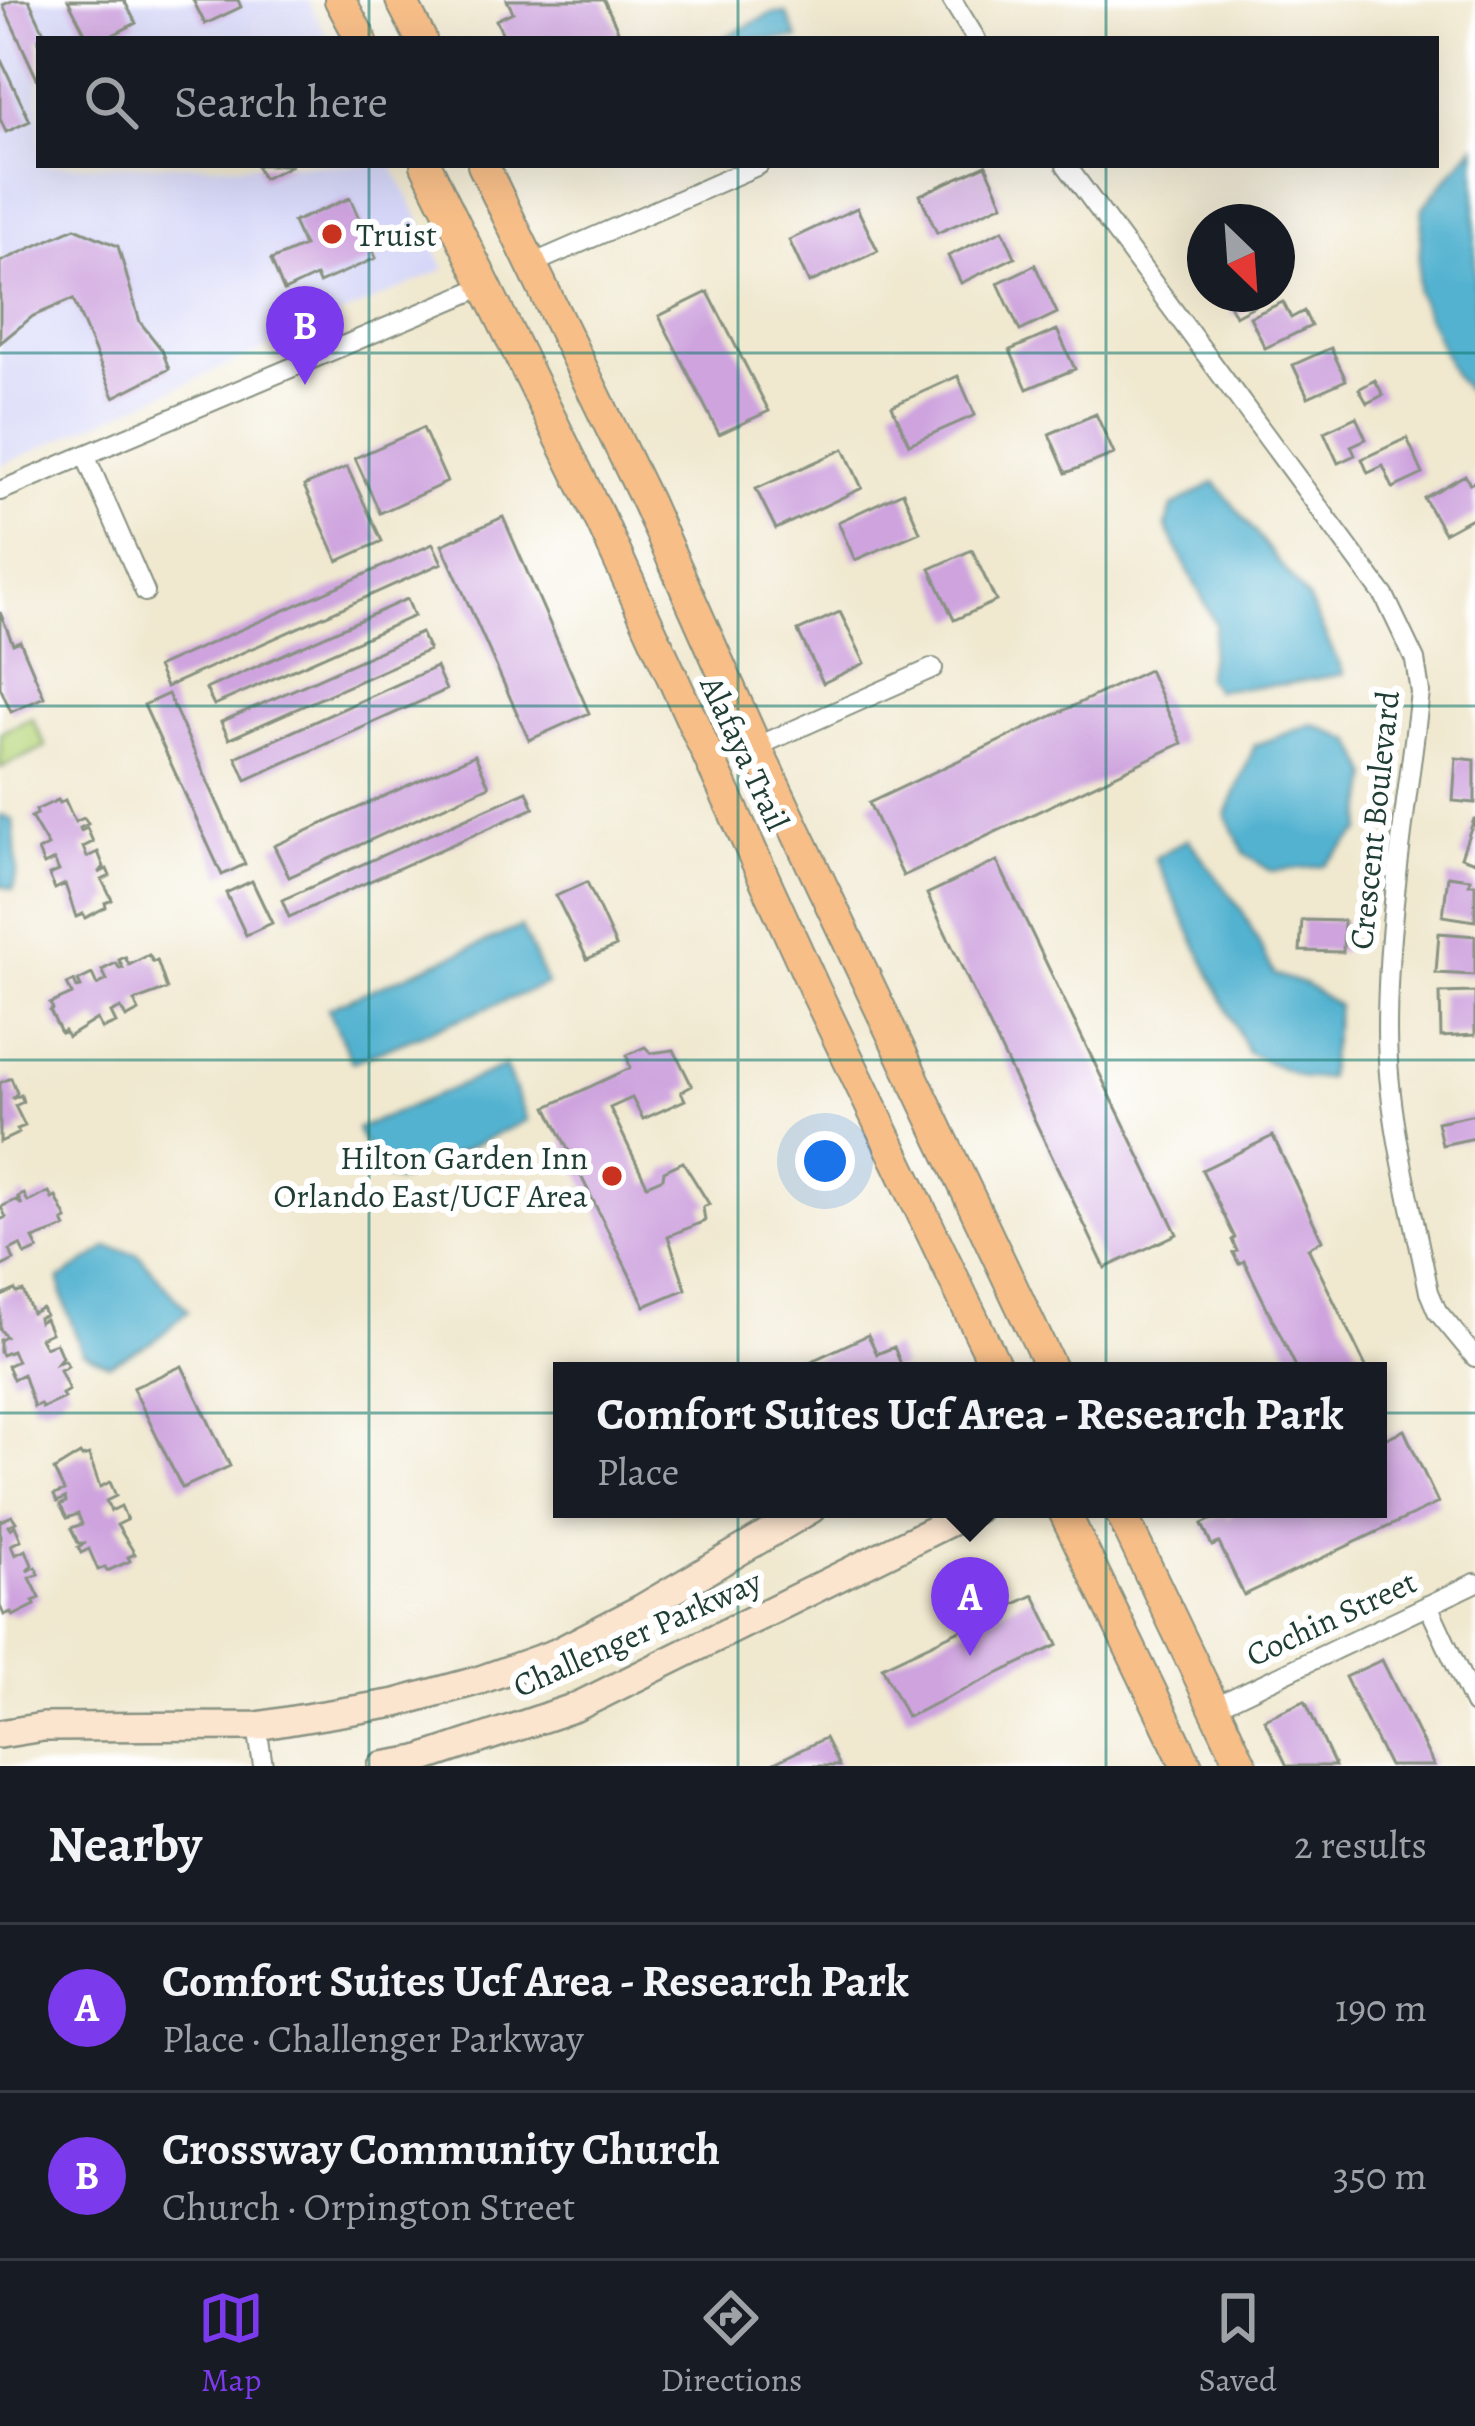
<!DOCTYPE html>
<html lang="en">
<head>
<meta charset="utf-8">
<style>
	body { margin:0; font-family:Alegreya,serif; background:#20242c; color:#f1f3f6 }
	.compass { position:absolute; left:1187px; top:204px; width:108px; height:108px; border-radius:50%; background:#171b24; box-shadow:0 12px 48px #0002; rotate:155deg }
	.you { position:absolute; left:825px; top:1161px; width:42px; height:42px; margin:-30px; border:9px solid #fff; border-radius:50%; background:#1a73e8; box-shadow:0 0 0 18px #1a73e833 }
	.badge { display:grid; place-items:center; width:78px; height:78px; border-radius:50%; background:#7c3aed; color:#fff; font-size:39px; font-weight:700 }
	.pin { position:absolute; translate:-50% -99px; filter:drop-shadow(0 3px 6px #0008) }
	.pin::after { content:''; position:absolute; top:63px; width:42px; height:36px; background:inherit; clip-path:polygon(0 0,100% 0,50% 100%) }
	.popup { position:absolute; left:553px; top:1362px; width:834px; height:156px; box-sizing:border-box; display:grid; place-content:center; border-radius:0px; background:#171b24; filter:drop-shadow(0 3px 9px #0005); font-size:39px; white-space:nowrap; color:#9ea1a6 }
	.popup b { font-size:45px; color:#f1f3f6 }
	.popup::after { content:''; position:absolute; left:50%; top:100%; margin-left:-24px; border:24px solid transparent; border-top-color:#171b24 }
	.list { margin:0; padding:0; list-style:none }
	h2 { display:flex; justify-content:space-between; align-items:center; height:156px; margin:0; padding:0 48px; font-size:51px }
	h2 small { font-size:39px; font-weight:400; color:#9ea1a6 }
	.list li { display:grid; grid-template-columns:78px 1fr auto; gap:36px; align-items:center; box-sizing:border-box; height:168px; padding:0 48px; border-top:3px solid #363941 }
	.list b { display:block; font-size:45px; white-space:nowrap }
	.list p { margin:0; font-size:39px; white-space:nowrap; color:#9ea1a6 }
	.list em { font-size:39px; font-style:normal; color:#9ea1a6 }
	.icon { flex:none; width:66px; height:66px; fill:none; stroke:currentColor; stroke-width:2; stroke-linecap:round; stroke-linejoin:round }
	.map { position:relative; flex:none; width:1475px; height:1766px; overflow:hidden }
	.search { position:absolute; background:#171b24; box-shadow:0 12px 48px #0002; left:36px; right:36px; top:36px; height:132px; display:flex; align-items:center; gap:30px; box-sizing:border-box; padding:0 42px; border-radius:0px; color:#9ea1a6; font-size:45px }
	.sheet { height:492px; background:#171b24 }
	nav { display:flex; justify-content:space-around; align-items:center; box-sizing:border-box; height:168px; border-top:3px solid #363941; background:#171b24; font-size:33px; color:#9ea1a6 }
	nav a { display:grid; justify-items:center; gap:6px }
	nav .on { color:#7c3aed }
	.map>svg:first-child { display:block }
	.built { fill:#d6d7f8 }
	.green { fill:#b8d77e; stroke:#6c8a59; stroke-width:3 }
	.water { fill:#52b2d0; stroke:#387882; stroke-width:3 }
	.building { fill:#cea3de }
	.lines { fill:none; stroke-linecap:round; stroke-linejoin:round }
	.minor-casing { stroke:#889282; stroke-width:22 }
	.secondary-casing { stroke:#889282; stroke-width:32 }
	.primary-casing { stroke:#889282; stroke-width:34 }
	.minor { stroke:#fff; stroke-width:18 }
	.secondary { stroke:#fce5cf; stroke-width:27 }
	.primary { stroke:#f7be88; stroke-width:30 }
	.grid { fill:none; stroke:#0f766e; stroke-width:3; stroke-opacity:0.55 }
	.poi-dot { fill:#c8321e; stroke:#fff; stroke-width:4.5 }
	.labels { text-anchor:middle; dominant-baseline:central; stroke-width:12; stroke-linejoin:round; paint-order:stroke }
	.poi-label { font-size:33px; fill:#1f3d34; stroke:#fff; text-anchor:start }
	.street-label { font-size:33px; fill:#1f3d34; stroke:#fff }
</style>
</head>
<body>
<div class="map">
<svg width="1475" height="1766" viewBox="0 0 1475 1766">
	<rect width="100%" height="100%" fill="#fff"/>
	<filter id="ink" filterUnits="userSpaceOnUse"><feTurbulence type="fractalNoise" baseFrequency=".00833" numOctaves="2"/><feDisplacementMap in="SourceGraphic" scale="24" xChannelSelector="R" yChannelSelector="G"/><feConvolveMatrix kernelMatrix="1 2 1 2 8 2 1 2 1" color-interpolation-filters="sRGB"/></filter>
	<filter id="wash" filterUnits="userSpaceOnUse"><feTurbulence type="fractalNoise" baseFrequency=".004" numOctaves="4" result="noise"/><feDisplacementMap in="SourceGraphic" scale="48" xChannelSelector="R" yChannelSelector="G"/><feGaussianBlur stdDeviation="2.7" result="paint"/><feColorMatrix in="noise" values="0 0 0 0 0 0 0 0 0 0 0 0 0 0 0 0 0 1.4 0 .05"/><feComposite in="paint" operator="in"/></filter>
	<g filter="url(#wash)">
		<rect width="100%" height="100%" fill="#f0e8cf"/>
		<path class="built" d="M0,0H308L328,39H39V165H392L445,269L0,466Z"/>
		<path class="green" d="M32,718L46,747L0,768V733Z"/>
		<path class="water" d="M773,13H786L798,39H721Z
			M1475,145V400L1454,376L1417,292L1423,207Z
			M1215,482L1308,599L1344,674L1286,684L1215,690L1206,677L1216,625L1166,527L1172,507Z
			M1312,724L1353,741L1370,776L1361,831L1323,866L1271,871L1245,854L1226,815L1255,745Z
			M0,815L13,820L17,871L13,890L0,885Z
			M1188,839L1243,912L1275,975L1305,984L1338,1006L1327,1078H1304L1248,1053L1155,858Z
			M521,927L547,984L352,1062L328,1008Z
			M505,1066L527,1120L397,1181L377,1172L357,1129Z
			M108,1247L138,1254L188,1311L154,1341L109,1364L82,1352L62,1296L60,1279Z"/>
		<g id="blocks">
			<path class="building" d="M14,0H29L47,39H39V83L3,5Z
				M68,0H124L136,23L105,39H88Z
				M193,0H238L241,7L205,24Z
				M507,0H604L622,39H505L496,20L513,12Z
				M0,58L30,121L6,132L0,119Z
				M256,165H292L263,179Z
				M986,165L1003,204L937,233L920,195Z
				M350,198L376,258L319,283L316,276L284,291L271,260L304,246L293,222Z
				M857,208L878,251L809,283L789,240Z
				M75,228L118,246L140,322L162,350L169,369L114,397L73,299L33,316L0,343V262Z
				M1003,230L1015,257L961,283L948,256Z
				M1035,265L1057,313L1020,331L998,283Z
				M708,292L769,411L719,434L659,316Z
				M1249,294L1254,306L1235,316L1225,296Z
				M1283,302L1291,318L1304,311L1311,326L1265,348L1250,317Z
				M1057,330L1075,369L1027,389L1010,350Z
				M1331,348L1346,380L1308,397L1293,365Z
				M958,376L975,415L909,444L892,406Z
				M1375,380L1383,395L1367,403L1359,389Z
				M1096,414L1114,454L1066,473L1049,434Z
				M1356,417L1366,439L1351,446L1355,455L1338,463L1324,432Z
				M423,428L447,482L380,513L355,458Z
				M1407,438L1423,474L1393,488L1383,466L1368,473L1362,459Z
				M844,449L862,488L776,529L756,489Z
				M347,467L382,541L338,561L304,486Z
				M1465,475L1470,484L1475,481V516L1444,533L1424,498Z
				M903,492L920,532L855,560L838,522Z
				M503,517L589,713L529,740L442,545Z
				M433,544L442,563L166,687L157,667Z
				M972,550L996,601L954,620L930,569Z
				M407,599L414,616L214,705L206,689Z
				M0,612L13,644L20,641L44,697L11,712L0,687Z
				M840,612L865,663L823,683L798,631Z
				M421,633L429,650L229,739L221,722Z
				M436,667L446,690L246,780L236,757Z
				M1149,670L1182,743L903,876L869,803Z
				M168,694L245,864L222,875L144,705Z
				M475,755L489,786L289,877L274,846Z
				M1456,758L1475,760V803L1453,801Z
				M527,791L534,808L289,917L282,900Z
				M58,800L60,803L65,800L75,822L84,818L88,824L80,828L81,831L87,828L93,842L83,847L87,857L98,852L104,867L99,873L107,869L110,876L102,880L112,900L105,903L106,907L85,918L83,914L76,917L65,884L55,889L49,875L59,871L54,860L44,865L38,851L48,846L31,817L37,814L36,810Z
				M1474,819H1475V862L1461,857Z
				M997,861L1177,1234L1105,1268L927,894Z
				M1448,876L1470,879L1469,884H1475V921L1443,916Z
				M252,881L272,923L246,935L226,893Z
				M587,882L616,946L587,959L556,896Z
				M1302,920L1344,921L1343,952L1300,951Z
				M1439,933L1475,936V975L1436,973Z
				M149,955L153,962L157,960L167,989L134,1001L139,1011L126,1018L121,1008L111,1013L116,1023L102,1029L97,1019L68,1037L64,1031L61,1033L50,1011L53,1009L50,1004L72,994L67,984L74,981L77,988L81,987L78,981L92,974L97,985L107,980L102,970L116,963L120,969L123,968L119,960L125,957L129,965Z
				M1475,992V1035L1441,1037L1440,993Z
				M645,1047L651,1053L674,1050L692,1086L681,1092L685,1100L643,1119L632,1098L610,1108L647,1185L663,1178L664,1171L683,1162L709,1204L703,1207L705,1221L668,1236L686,1289L645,1306L547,1107L630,1068L627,1055Z
				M11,1078L17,1093L12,1099L21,1095L23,1102L15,1106L25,1126L17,1129L19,1133L0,1142V1083Z
				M1475,1114V1138L1442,1145L1437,1122Z
				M1273,1136L1322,1240L1308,1248L1368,1371H1298L1244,1261L1239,1264L1233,1253L1237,1251L1232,1240L1235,1238L1202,1170Z
				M49,1192L52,1199L56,1197L67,1219L63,1221L66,1227L33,1239L38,1249L25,1255L20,1245L10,1250L14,1260L0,1267V1220L6,1217L1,1207L16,1200L22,1205L18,1197L24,1194L28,1202Z
				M15,1290L17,1293L23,1291L32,1313L42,1308L45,1315L38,1318L39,1322L45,1319L51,1333L40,1338L45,1347L56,1343L62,1357L57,1363L65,1360L68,1366L60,1370L69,1390L62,1394L64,1398L42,1408L40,1404L34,1407L23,1374L13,1379L7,1366L17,1361L12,1351L2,1355L0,1352V1340L6,1337L0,1329V1297Z
				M868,1335L877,1354L894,1347L902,1367L893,1371H790Z
				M182,1366L230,1466L182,1488L133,1388Z
				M1404,1430L1438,1503L1244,1595L1219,1543L1212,1546L1202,1524L1223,1514L1228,1519L1236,1509H1378V1442Z
				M80,1454L82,1457L89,1455L100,1487L110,1482L116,1496L106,1501L111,1511L121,1506L127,1520L117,1525L135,1554L128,1557L130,1561L107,1571L105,1567L98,1570L89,1549L81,1553L78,1547L86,1543H78L71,1528L82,1524L78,1514L67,1518L60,1505L66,1502L65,1498L57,1502L54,1495L64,1491L54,1470Z
				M12,1516L16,1522L8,1526L10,1529L15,1526L21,1540L11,1545L15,1555L26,1550L32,1565L27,1571L36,1567L39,1574L30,1578L40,1598L33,1601L35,1605L13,1616L11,1612L4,1615L0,1606V1521Z
				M1034,1595L1058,1645L907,1717L882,1667Z
				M1382,1660L1434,1766H1389L1345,1677Z
				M1305,1701L1335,1766H1287L1264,1719Z
				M825,1738L839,1766H768Z"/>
		</g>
	</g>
	<g filter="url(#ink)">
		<use href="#blocks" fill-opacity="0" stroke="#889282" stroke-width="3"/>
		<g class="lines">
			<defs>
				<path id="minor" d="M952,0L976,39
					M1066,165L1385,597L1415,660L1420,692C1407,804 1387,917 1387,1030C1387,1117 1412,1206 1429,1292L1437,1311L1475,1357
					M532,264L759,165
					M85,455L145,592
					M0,491L487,285
					M756,747L933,668
					M1428,1605L1474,1704
					M1214,1707L1475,1583
					M257,1726L263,1766"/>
				<path id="secondary" d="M0,1734L43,1727L257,1726L396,1703L480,1680L556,1653L641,1609L811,1509
					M382,1766L418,1760L576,1707L976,1509"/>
				<path id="primary" d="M340,0L361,39
					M401,0L421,39
					M426,165L602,523L815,990L998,1371
					M483,165L647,502L756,747L1052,1371
					M1063,1509L1187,1766
					M1119,1509L1242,1766"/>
			</defs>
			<use href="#minor" class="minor-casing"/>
			<use href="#secondary" class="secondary-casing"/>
			<use href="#primary" class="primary-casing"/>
			<use href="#minor" class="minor"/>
			<use href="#secondary" class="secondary"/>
			<use href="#primary" class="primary"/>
		</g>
	</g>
	<path class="grid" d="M369,0V39M738,0V39M1106,0V39M369,165V1766M738,165V1766M1106,165V1766M0,353H1475M0,706H1475M0,1060H1475M0,1413H1475"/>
	<g class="poi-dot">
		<circle cx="332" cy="234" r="12"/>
		<circle cx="612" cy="1176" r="12"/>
	</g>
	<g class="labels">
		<g class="poi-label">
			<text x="356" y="234">Truist</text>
			<text x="588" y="1157" text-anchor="end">Hilton Garden Inn<tspan x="588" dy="38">Orlando East/UCF Area</tspan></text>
		</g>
		<g class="street-label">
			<text transform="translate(745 753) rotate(65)">Alafaya Trail</text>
			<text transform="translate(1374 820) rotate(-84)">Crescent Boulevard</text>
			<text transform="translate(1331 1618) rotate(-25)">Cochin Street</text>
			<text transform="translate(637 1633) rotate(-24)">Challenger Parkway</text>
		</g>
	</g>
</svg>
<svg class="compass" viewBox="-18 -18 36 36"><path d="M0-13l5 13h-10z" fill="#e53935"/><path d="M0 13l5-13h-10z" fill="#9ea1a6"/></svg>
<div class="you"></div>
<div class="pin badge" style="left:970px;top:1656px">A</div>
<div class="popup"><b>Comfort Suites Ucf Area - Research Park</b>Place</div>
<div class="pin badge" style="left:305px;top:385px">B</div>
<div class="search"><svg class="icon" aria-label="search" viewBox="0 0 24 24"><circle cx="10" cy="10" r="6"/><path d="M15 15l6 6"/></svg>Search here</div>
</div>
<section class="sheet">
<h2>Nearby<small>2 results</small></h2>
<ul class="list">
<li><span class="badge">A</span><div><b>Comfort Suites Ucf Area - Research Park</b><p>Place · Challenger Parkway</p></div><em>190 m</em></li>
<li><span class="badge">B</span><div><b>Crossway Community Church</b><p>Church · Orpington Street</p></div><em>350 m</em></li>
</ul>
</section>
<nav>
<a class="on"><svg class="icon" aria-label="map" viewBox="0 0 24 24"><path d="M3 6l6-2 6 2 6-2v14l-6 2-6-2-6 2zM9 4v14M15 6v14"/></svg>Map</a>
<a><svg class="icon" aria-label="directions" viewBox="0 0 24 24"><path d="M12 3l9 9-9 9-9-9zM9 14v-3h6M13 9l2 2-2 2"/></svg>Directions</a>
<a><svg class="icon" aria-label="saved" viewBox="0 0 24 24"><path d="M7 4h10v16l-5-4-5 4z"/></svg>Saved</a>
</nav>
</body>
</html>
